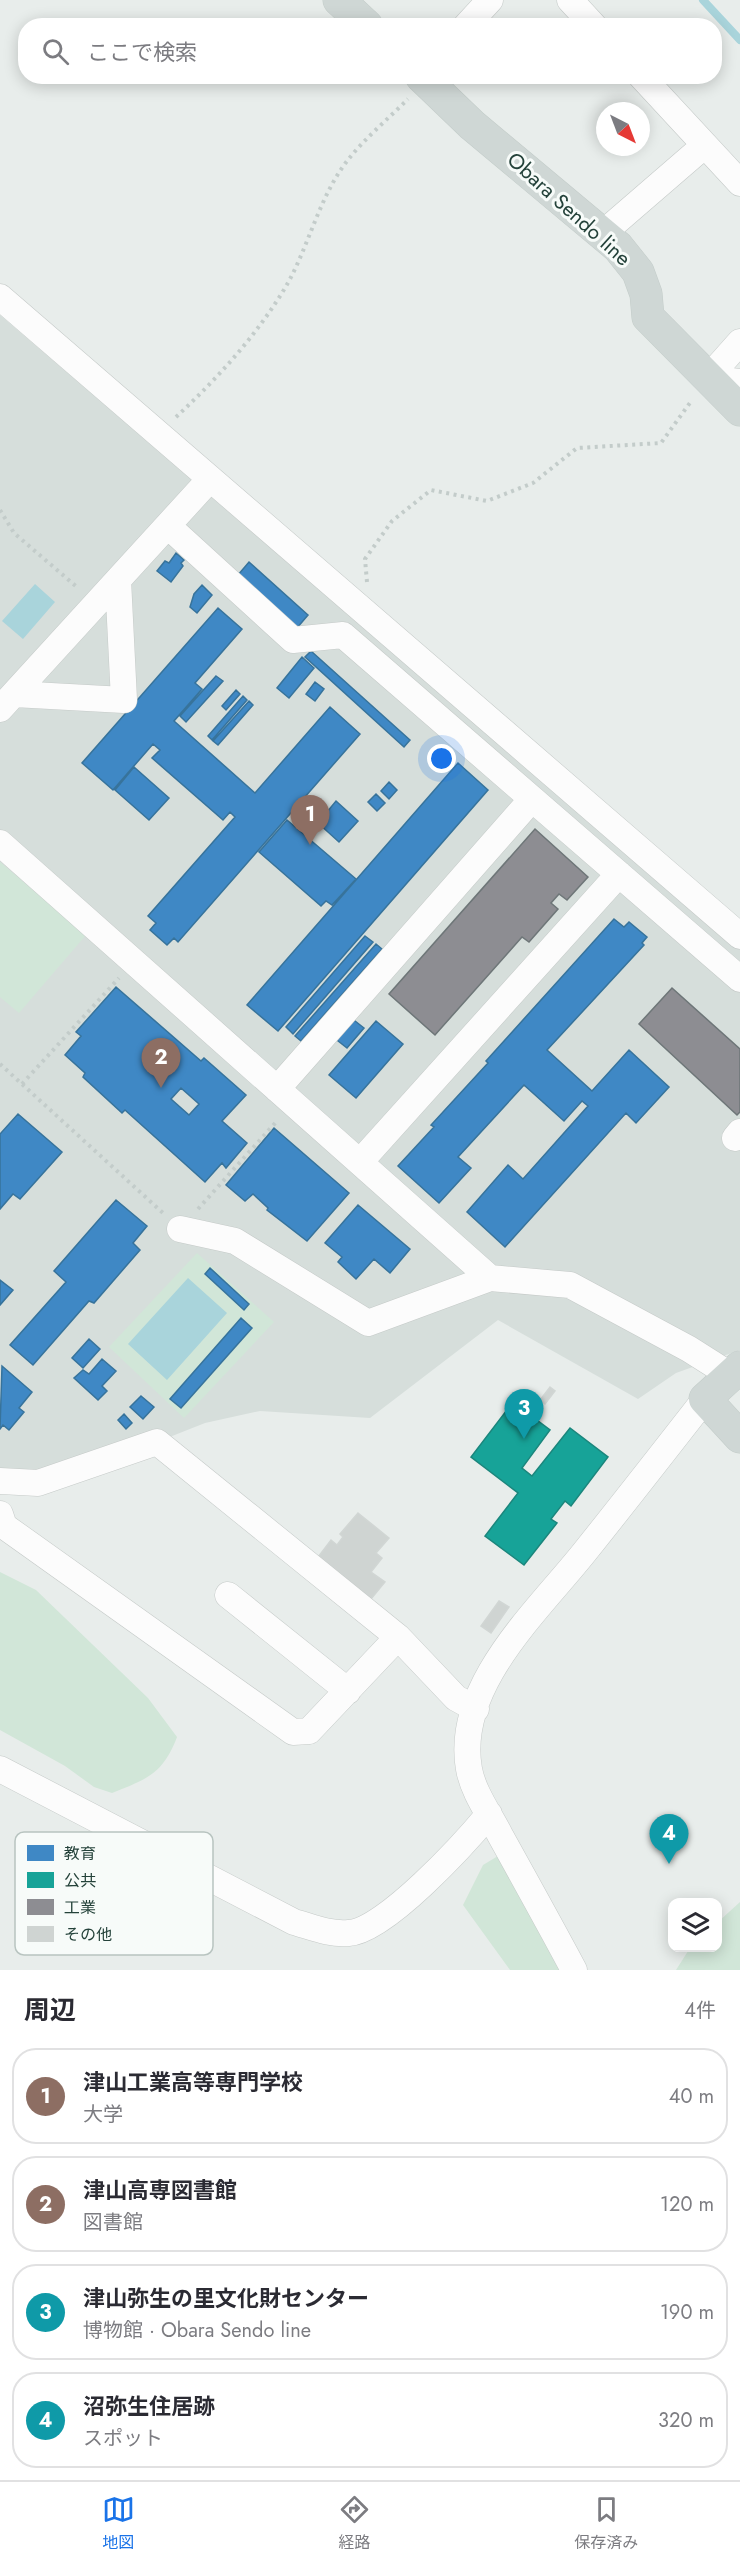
<!DOCTYPE html>
<html lang="ja">
<head>
<meta charset="utf-8">
<style>
	body { margin:0; font-family:Jost,"Noto Sans JP",sans-serif; background:#f2f2f3; color:#2b2b33 }
	.controls { position:absolute; right:18px; bottom:18px; display:grid; overflow:hidden; border-radius:12px; box-shadow:0 3px 15px #0003 }
	.controls button { width:54px; height:54px; display:grid; place-items:center; padding:0; border:0; border-bottom:2px solid #e1e1e2; background:#fff; color:#2b2b33; font:30px sans-serif }
	.compass { position:absolute; left:596px; top:102px; width:54px; height:54px; border-radius:50%; background:#fff; box-shadow:0 3px 15px #0003; rotate:138deg }
	.you { position:absolute; left:442px; top:759px; width:21px; height:21px; margin:-15px; border:4px solid #fff; border-radius:50%; background:#1a73e8; box-shadow:0 0 0 9px #1a73e833 }
	.badge { display:grid; place-items:center; width:39px; height:39px; border-radius:50%; background:#1a73e8; color:#fff; font-size:20px; font-weight:700 }
	.pin { position:absolute; translate:-50% -50px; filter:drop-shadow(0 2px 3px #0008) }
	.pin::after { content:''; position:absolute; top:32px; width:21px; height:18px; background:inherit; clip-path:polygon(0 0,100% 0,50% 100%) }
	.list { margin:0; padding:0; list-style:none }
	h2 { display:flex; justify-content:space-between; align-items:center; height:78px; margin:0; padding:0 24px; font-size:26px }
	h2 small { font-size:20px; font-weight:400; color:#7c7c81 }
	.list li { display:grid; grid-template-columns:39px 1fr auto; gap:18px; align-items:center; box-sizing:border-box; height:96px; margin:0 12px 12px; padding:0 12px; border:2px solid #e1e1e2; border-radius:24px }
	.list b { display:block; font-size:22px; white-space:nowrap }
	.list p { margin:0; font-size:20px; white-space:nowrap; color:#7c7c81 }
	.list em { font-size:20px; font-style:normal; color:#7c7c81 }
	.icon { flex:none; width:33px; height:33px; fill:none; stroke:currentColor; stroke-width:2; stroke-linecap:round; stroke-linejoin:round }
	.map { position:relative; flex:none; width:740px; height:1970px; overflow:hidden }
	.search { position:absolute; background:#fff; box-shadow:0 3px 15px #0003; left:18px; right:18px; top:18px; height:66px; display:flex; align-items:center; gap:15px; box-sizing:border-box; padding:0 21px; border-radius:24px; color:#7c7c81; font-size:22px }
	.sheet { height:510px; background:#fff }
	nav { display:flex; justify-content:space-around; align-items:center; box-sizing:border-box; height:84px; border-top:2px solid #e1e1e2; background:#fff; font-size:16px; color:#7c7c81 }
	nav a { display:grid; justify-items:center; gap:3px }
	nav .on { color:#1a73e8 }
	.map>svg:first-child { display:block }
	.built { fill:#d6dedb }
	.green { fill:#d1e6d8 }
	.water { fill:#a9d4db }
	.schools { fill:#3f88c5; stroke:#37739b; stroke-width:1.5; fill-rule:evenodd }
	.public { fill:#17a398; stroke:#1b867c; stroke-width:1.5 }
	.industry { fill:#8d8d92; stroke:#6e7678; stroke-width:1.5 }
	.lines { fill:none; stroke-linecap:round; stroke-linejoin:round }
	.stream { stroke:#a9d4db; stroke-width:8 }
	.building { fill:#cfd4d2; stroke:#d1d6d4; stroke-width:1.5 }
	.minor-casing { stroke:#c5cac8; stroke-width:27 }
	.major-casing { stroke:#c3ccc9; stroke-width:33 }
	.path { stroke:#c3ccca; stroke-width:4; stroke-dasharray:3 4.5; stroke-linecap:butt }
	.minor { stroke:#fcfcfc; stroke-width:26 }
	.major { stroke:#cfd7d5; stroke-width:32 }
	.labels { text-anchor:middle; dominant-baseline:central; stroke-width:6; stroke-linejoin:round; paint-order:stroke }
	.street-label { font-size:21px; fill:#24423a; stroke:#f7fbf9 }
	.key { fill:#f7fbf9; stroke:#b8c4c0; stroke-width:1.5 }
	.key-label { font-size:16px; fill:#24423a }
</style>
</head>
<body>
<div class="map">
<svg width="740" height="1970" viewBox="0 0 740 1970">
	<rect width="100%" height="100%" fill="#e8edeb"/>
	<path class="built" d="M0,315L740,948V1350L676,1373L638,1399L498,1320L370,1418L260,1411L205,1423L157,1442L0,1482Z"/>
	<path class="green" d="M0,862L86,935L19,1013L0,997Z
		M197,1253L274,1322L184,1418L109,1347Z
		M0,1572L36,1590L148,1698L177,1737C163,1774 147,1779 112,1793L94,1787L65,1766L0,1730Z
		M516,1845L549,1950L568,1970H510L463,1905L483,1865Z
		M740,1902V1970H676L690,1948H718V1922Z"/>
	<path class="water" d="M35,584L55,602L23,639L2,621Z
		M188,1278L227,1313L167,1380L128,1344Z"/>
	<path class="schools" d="M176,553L184,560L181,563L183,566L171,582L157,571L165,561L169,563Z
		M249,562L308,615L297,628L238,575Z
		M202,585L212,595L197,613L190,607L194,594Z
		M218,608L242,629L195,683L202,689L174,721L255,793L330,707L360,734L178,942L174,938L167,945L150,930L156,923L148,916L235,817L230,812L223,820L152,758L160,750L153,744L113,790L82,763Z
		M311,651L410,740L404,747L305,657Z
		M302,657L314,668L289,698L277,688Z
		M216,676L223,681L186,722L180,716Z
		M315,682L324,689L315,701L306,694Z
		M236,690L240,694L226,710L222,706Z
		M243,696L247,700L212,740L208,736Z
		M249,701L253,705L218,745L213,741Z
		M458,763L488,790L278,1031L247,1005Z
		M134,767L169,798L149,820L115,790Z
		M389,782L397,790L389,799L381,791Z
		M376,794L385,803L377,811L368,802Z
		M336,801L358,821L339,842L318,823Z
		M287,820L356,879L332,905L326,901L321,906L259,852Z
		M614,919L624,927L629,922L647,937L642,943L644,945L547,1050L592,1091L629,1050L669,1087L636,1123L626,1113L505,1247L467,1212L508,1165L523,1179L588,1106L582,1101L564,1121L524,1085L458,1157L471,1168L439,1203L398,1166L434,1127L431,1125L488,1063L486,1061Z
		M365,936L373,942L293,1034L286,1027Z
		M376,944L382,949L301,1041L295,1036Z
		M116,987L201,1061L204,1058L246,1095L222,1121L247,1143L226,1168L222,1163L205,1182L125,1110L122,1113L83,1077L85,1073L65,1055L81,1036L76,1032ZM181,1088L199,1104L189,1115L171,1099Z
		M350,1017L364,1028L347,1048L333,1037Z
		M376,1021L403,1044L356,1098L329,1075Z
		M18,1114L62,1152L20,1199L13,1194L0,1209V1134Z
		M274,1128L349,1193L307,1241L267,1210L268,1208L253,1194L245,1201L226,1185Z
		M116,1200L147,1226L133,1243L140,1250L94,1303L89,1301L33,1365L10,1345L66,1282L54,1271Z
		M358,1205L410,1249L390,1273L374,1259L356,1279L338,1262L342,1257L325,1243Z
		M210,1268L249,1304L244,1310L205,1274Z
		M0,1280L13,1290L0,1305Z
		M241,1318L252,1328L181,1408L170,1399Z
		M89,1339L100,1349L83,1368L72,1358Z
		M102,1359L116,1371L102,1386L107,1391L98,1400L74,1378L83,1370L89,1374Z
		M2,1366L32,1392L19,1408L24,1412L9,1430L3,1425L0,1429Z
		M141,1396L154,1407L143,1419L130,1407Z
		M124,1414L132,1423L126,1429L118,1420Z"/>
	<path class="public" d="M513,1402L550,1430L522,1468L532,1476L570,1428L608,1457L571,1506L565,1501L551,1519L557,1523L524,1565L485,1536L518,1493L471,1457Z"/>
	<path class="industry" d="M535,829L588,877L567,900L559,894L551,903L558,909L529,942L522,937L435,1035L389,994Z
		M672,988L740,1049V1112L737,1115L639,1024Z"/>
	<g class="lines">
		<path class="stream" d="M703,0L740,40"/>
	</g>
	<path class="building" d="M550,1387L555,1391L545,1404L540,1400Z
		M358,1513L389,1538L376,1553L382,1558L371,1572L385,1582L371,1599L319,1556L331,1540L337,1545L343,1537L340,1534Z
		M499,1601L509,1607L491,1633L481,1626Z"/>
	<g class="lines">
		<defs>
			<path id="minor" d="M570,0L594,26
				M466,26L490,0
				M641,76L740,183
				M602,234L705,145
				M0,297L740,936
				M708,378L740,342
				M708,378L740,382
				M168,526L293,640L343,635L740,979
				M14,694L124,700L118,580
				M0,709L210,479
				M0,843L490,1278L570,1285L689,1349L730,1375
				M277,1089L532,799
				M735,1138L740,1132
				M360,1162L619,874
				M180,1229L235,1241L368,1323L490,1278
				M0,1481L38,1483L157,1442L398,1637L456,1698L476,1709
				M0,1514L4,1526L293,1732L309,1731L398,1637
				M228,1595L348,1691
				M0,1769L294,1922C312,1927 330,1935 349,1933C385,1931 465,1843 489,1814
				M574,1970C550,1925 525,1880 500,1835C490,1815 473,1792 469,1769C454,1685 540,1609 587,1549C627,1499 666,1449 705,1399"/>
			<path id="major" d="M339,0L367,26
				M421,76L472,125L618,247L638,272L646,294L648,317L740,410
				M740,1367L705,1399L740,1437"/>
		</defs>
		<use href="#minor" class="minor-casing"/>
		<use href="#major" class="major-casing"/>
		<path class="path" d="M176,417C217,379 256,336 285,288C309,247 318,199 347,161C364,139 388,119 408,99
			M0,510L14,533L78,588
			M367,582L365,559L392,521L431,490L487,501L533,483L577,448L661,443L692,400
			M0,1064L163,1213
			M22,1084L119,978
			M198,1209L277,1121"/>
		<use href="#minor" class="minor"/>
		<use href="#major" class="major"/>
	</g>
	<g class="labels">
		<g class="street-label">
			<text transform="translate(569 209) rotate(42)">Obara Sendo line</text>
		</g>
	</g>
	<rect x="15" y="1832" width="198" height="123" rx="9" class="key"/>
	<rect x="27" y="1845" width="27" height="16" fill="#3f88c5"/>
	<rect x="27" y="1872" width="27" height="16" fill="#17a398"/>
	<rect x="27" y="1899" width="27" height="16" fill="#8d8d92"/>
	<rect x="27" y="1926" width="27" height="16" fill="#cfd4d2"/>
	<g class="key-label">
		<text x="64" y="1859">教育</text>
		<text x="64" y="1886">公共</text>
		<text x="64" y="1913">工業</text>
		<text x="64" y="1940">その他</text>
	</g>
</svg>
<div class="controls">
<button><svg class="icon" aria-label="layers" viewBox="0 0 24 24"><path d="M12 4l9 5-9 5-9-5zM3 14l9 5 9-5"/></svg></button>
</div>
<svg class="compass" viewBox="-18 -18 36 36"><path d="M0-13l5 13h-10z" fill="#e53935"/><path d="M0 13l5-13h-10z" fill="#7c7c81"/></svg>
<div class="you"></div>
<div class="pin badge" style="left:310px;top:845px;background:#8d6e63">1</div>
<div class="pin badge" style="left:161px;top:1088px;background:#8d6e63">2</div>
<div class="pin badge" style="left:524px;top:1439px;background:#0f9aa8">3</div>
<div class="pin badge" style="left:669px;top:1864px;background:#0f9aa8">4</div>
<div class="search"><svg class="icon" aria-label="search" viewBox="0 0 24 24"><circle cx="10" cy="10" r="6"/><path d="M15 15l6 6"/></svg>ここで検索</div>
</div>
<section class="sheet">
<h2>周辺<small>4件</small></h2>
<ul class="list">
<li><span class="badge" style="background:#8d6e63">1</span><div><b>津山工業高等専門学校</b><p>大学</p></div><em>40 m</em></li>
<li><span class="badge" style="background:#8d6e63">2</span><div><b>津山高専図書館</b><p>図書館</p></div><em>120 m</em></li>
<li><span class="badge" style="background:#0f9aa8">3</span><div><b>津山弥生の里文化財センター</b><p>博物館 · Obara Sendo line</p></div><em>190 m</em></li>
<li><span class="badge" style="background:#0f9aa8">4</span><div><b>沼弥生住居跡</b><p>スポット</p></div><em>320 m</em></li>
</ul>
</section>
<nav>
<a class="on"><svg class="icon" aria-label="map" viewBox="0 0 24 24"><path d="M3 6l6-2 6 2 6-2v14l-6 2-6-2-6 2zM9 4v14M15 6v14"/></svg>地図</a>
<a><svg class="icon" aria-label="directions" viewBox="0 0 24 24"><path d="M12 3l9 9-9 9-9-9zM9 14v-3h6M13 9l2 2-2 2"/></svg>経路</a>
<a><svg class="icon" aria-label="saved" viewBox="0 0 24 24"><path d="M7 4h10v16l-5-4-5 4z"/></svg>保存済み</a>
</nav>
</body>
</html>
